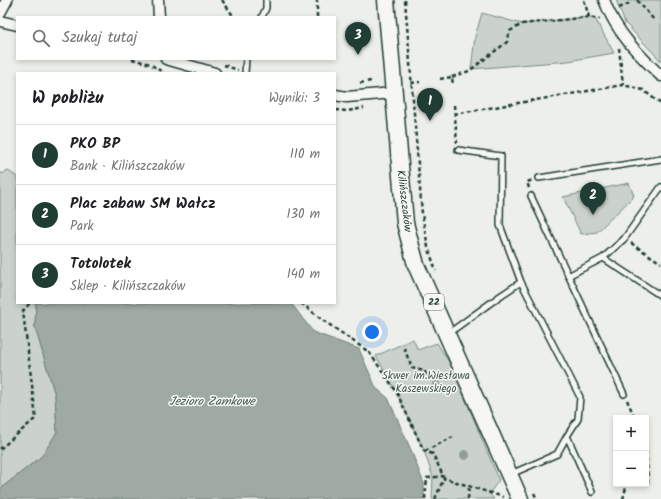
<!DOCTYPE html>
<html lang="pl">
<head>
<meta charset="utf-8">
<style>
	body { margin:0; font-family:Kalam,sans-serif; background:#f2f2f2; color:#202124 }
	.controls { position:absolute; right:12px; bottom:12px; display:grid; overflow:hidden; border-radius:0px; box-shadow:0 2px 6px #0003 }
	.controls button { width:36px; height:36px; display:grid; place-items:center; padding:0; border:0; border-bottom:1px solid #e0e0e0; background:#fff; color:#202124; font:20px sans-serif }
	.you { position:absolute; left:372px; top:332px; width:14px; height:14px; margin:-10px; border:3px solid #fff; border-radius:50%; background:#1a73e8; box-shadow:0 0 0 6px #1a73e833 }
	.badge { display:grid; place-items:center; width:26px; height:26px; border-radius:50%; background:#1f3d34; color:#fff; font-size:13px; font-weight:700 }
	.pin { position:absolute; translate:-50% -33px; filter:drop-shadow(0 1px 2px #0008) }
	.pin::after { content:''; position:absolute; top:21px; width:14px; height:12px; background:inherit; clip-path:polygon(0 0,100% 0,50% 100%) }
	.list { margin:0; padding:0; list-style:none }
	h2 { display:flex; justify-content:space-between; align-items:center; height:52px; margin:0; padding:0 16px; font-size:17px }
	h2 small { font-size:13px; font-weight:400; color:#757577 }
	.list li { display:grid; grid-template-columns:26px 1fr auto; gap:12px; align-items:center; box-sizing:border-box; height:60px; padding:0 16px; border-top:1px solid #e0e0e0 }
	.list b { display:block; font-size:15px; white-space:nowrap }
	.list p { margin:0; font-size:13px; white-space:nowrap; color:#757577 }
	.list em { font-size:13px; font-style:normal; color:#757577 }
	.icon { flex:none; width:22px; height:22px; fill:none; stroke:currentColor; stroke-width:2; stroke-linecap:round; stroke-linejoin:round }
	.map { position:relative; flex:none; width:661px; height:499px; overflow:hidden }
	.search { position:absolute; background:#fff; box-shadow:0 2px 6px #0003; left:16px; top:16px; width:320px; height:44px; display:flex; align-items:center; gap:10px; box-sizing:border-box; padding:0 14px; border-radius:0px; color:#757577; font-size:15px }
	.panel { position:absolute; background:#fff; box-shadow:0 2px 6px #0003; left:16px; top:72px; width:320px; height:232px; border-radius:0px }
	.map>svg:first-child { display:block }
	.green { fill:#cbd2cc; stroke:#758880 }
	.water { fill:#9faaa4; stroke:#6c7e77 }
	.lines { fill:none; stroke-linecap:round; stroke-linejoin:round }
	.lane-casing { stroke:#1f3d34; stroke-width:8 }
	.street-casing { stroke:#1f3d34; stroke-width:13 }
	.primary-casing { stroke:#1f3d34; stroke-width:19 }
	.path { stroke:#1f3d34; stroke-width:2.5; stroke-dasharray:4 3; stroke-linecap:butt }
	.lane { stroke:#f6f6f2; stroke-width:5 }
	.street { stroke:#f6f6f2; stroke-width:10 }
	.primary { stroke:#f6f6f2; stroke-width:16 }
	.tree { fill:#8e9e96 }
	.labels { text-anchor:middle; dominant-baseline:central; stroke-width:3; stroke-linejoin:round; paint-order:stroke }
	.shield { fill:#f6f6f2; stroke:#60746d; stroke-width:1 }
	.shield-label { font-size:10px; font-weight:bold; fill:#1f3d34 }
	.street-label { font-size:11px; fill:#1f3d34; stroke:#f6f6f2 }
	.park-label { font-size:11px; fill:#415b52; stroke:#f6f6f2 }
	.water-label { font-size:12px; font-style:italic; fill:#3f5850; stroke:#f6f6f2 }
</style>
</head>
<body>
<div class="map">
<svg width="661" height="499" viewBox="0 0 661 499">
	<rect width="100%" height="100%" fill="#edefea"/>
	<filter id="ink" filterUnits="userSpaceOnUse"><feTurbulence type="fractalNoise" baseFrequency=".025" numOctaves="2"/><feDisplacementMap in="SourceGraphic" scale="8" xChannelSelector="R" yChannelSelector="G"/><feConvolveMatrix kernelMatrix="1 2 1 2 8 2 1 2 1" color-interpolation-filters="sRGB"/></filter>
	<g filter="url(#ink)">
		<path class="green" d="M616,0H661V61L625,23Z
			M482,13L522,24L589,17L596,20L614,53L568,61L471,69L475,37Z
			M7,170L17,177V303H36L35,327L55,395L57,432L42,456L0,489V172L3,174Z
			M629,183L634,196L597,232L581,234L563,197Z
			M413,339L418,350L437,343L452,367L499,480L491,491L488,492L494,499H432L433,477L424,451L396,391L376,356Z"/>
		<path class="water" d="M36,303H291L313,332L359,349L376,388L388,398L411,450L424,484V499H0V489L42,456L57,432L55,395L35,327Z"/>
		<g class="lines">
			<defs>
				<path id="lane" d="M262,17L266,8V0
					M245,73L246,59
					M458,150L501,156L500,225L521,282
					M539,178L661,159
					M531,196L624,394
					M603,258L661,296
					M568,276L603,258L624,239L661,187
					M449,333L500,296L521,282L580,397L578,419L567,436L592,492
					M511,474L557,454L567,436"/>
				<path id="street" d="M158,0L159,17
					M604,0C616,32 637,53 661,76
					M0,13L7,0
					M0,21L17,25
					M166,59L215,73
					M335,95L347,97L393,93"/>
				<path id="primary" d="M386,0L405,223L416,265L520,499"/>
			</defs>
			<use href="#lane" class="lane-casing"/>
			<use href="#street" class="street-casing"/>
			<use href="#primary" class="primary-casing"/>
			<path class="path" d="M222,0L234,17
				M405,0L422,214L428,247L436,271
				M584,0L589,17
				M637,0L654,20
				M619,8L628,4L631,0
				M317,17V0
				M619,48L623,85
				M132,59L150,64L164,73
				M224,65L238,70
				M452,77L469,71L507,42L510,31L522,24L589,17L600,19
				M440,79L452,77L453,85
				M360,83L371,81
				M411,83L420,82
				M454,105L457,143
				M335,110L347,111L364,108
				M454,114L623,85L643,90L661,104
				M529,188L527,182L533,180
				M631,243L661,263
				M301,303L324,321L369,352L396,391L424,451L433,454L444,478L503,497
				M404,348L412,368L425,371L426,378
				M627,400L635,418
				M646,444L648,483H646
				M0,449L36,418L23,311L30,303
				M425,451L453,437
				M534,493L537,499
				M425,499L427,478L443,476
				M435,499L444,478
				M468,499L469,486
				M623,499L627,484"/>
			<use href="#lane" class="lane"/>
			<use href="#street" class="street"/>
			<use href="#primary" class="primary"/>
		</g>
		<g class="tree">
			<circle cx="437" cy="386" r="5"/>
			<circle cx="465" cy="455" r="5"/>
		</g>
	</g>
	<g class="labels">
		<rect class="shield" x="424" y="294" width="20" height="16" rx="3"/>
		<g class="shield-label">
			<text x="434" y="302">22</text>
		</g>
		<g class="street-label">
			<text transform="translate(404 201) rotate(83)">Kilińszczaków</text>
		</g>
		<g class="park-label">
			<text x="426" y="376">Skwer im.Wiesława<tspan x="426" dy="13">Kaszewskiego</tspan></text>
		</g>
		<g class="water-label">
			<text x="212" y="401">Jezioro Zamkowe</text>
		</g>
	</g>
</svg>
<div class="controls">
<button>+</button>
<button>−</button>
</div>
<div class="you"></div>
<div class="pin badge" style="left:430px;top:121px">1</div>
<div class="pin badge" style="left:593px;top:215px">2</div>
<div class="pin badge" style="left:358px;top:55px">3</div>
<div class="search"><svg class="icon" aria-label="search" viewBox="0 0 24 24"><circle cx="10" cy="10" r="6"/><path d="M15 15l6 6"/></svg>Szukaj tutaj</div>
<section class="panel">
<h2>W pobliżu<small>Wyniki: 3</small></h2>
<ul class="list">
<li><span class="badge">1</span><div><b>PKO BP</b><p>Bank · Kilińszczaków</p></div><em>110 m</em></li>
<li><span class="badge">2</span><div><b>Plac zabaw SM Wałcz</b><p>Park</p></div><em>130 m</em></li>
<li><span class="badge">3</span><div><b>Totolotek</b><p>Sklep · Kilińszczaków</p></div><em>140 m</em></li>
</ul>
</section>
</div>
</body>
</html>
